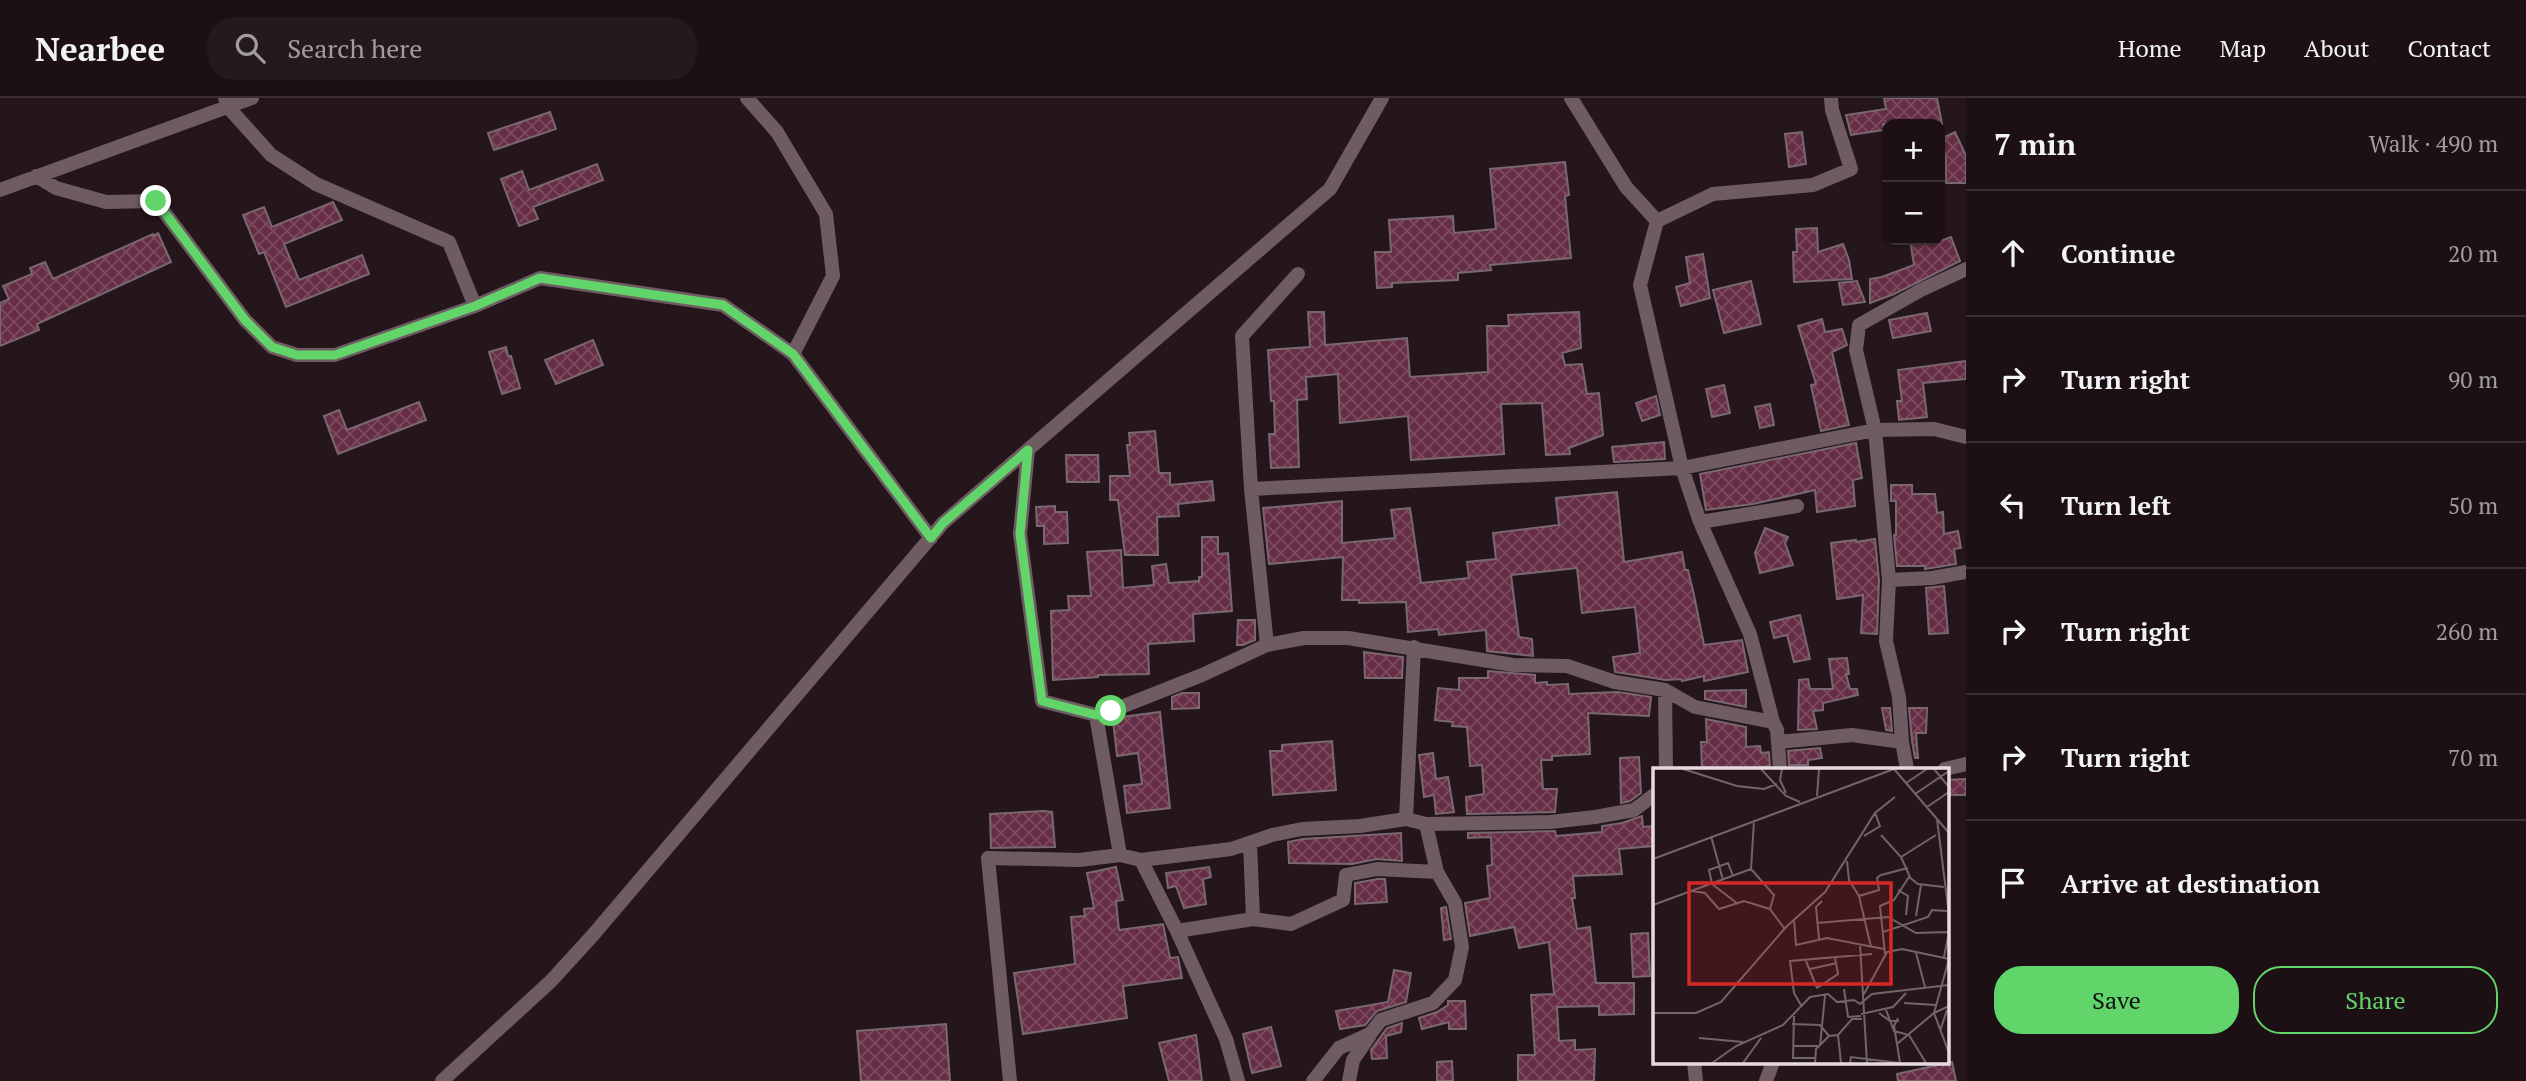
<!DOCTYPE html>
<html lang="en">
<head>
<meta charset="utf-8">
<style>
	body { margin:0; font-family:"PT Serif",serif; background:#25191e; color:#f1f3f6 }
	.controls { position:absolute; right:21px; top:21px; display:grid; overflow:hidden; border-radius:14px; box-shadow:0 2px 5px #0004 }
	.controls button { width:63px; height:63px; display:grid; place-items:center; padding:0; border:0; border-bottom:2px solid #3a3034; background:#1c1015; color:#f1f3f6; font:35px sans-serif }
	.stop { position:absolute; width:21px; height:21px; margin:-16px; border:5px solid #61d46a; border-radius:50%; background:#fff }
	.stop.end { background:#61d46a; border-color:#fff; box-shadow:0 2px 7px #0008 }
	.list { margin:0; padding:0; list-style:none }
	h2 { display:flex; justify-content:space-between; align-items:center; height:91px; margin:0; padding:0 28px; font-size:30px }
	h2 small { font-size:23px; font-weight:400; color:#a09da0 }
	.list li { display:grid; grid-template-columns:46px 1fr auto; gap:21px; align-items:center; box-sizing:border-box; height:126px; padding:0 28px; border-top:2px solid #3a3034 }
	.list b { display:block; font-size:26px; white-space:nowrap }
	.list em { font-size:23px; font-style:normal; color:#a09da0 }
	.actions { display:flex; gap:14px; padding:21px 28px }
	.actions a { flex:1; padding:16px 0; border:2px solid #61d46a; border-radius:28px; text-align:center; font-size:24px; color:#61d46a }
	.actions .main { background:#61d46a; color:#111 }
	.icon { flex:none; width:38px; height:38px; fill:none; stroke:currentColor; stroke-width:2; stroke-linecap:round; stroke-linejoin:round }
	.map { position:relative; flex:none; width:1966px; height:983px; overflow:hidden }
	header { display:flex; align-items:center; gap:42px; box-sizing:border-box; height:98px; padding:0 35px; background:#1c1015; border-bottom:2px solid #3a3034 }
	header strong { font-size:33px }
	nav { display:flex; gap:38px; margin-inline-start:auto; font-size:24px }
	.search { width:490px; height:63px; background:#25191e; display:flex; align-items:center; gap:18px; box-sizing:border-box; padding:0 24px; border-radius:28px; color:#a09da0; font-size:26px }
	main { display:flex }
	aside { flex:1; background:#1c1015 }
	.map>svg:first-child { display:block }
	.building { fill:url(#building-cross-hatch); stroke:#7a686f; stroke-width:2 }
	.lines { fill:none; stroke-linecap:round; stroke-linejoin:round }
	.street { stroke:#6e5c62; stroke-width:14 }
	.route { stroke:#61d46a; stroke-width:9 }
	.inset-road { fill:none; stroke:#72656a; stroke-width:2 }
	.view { fill:#d62828; fill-opacity:0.15; stroke:#d62828; stroke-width:3.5 }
	.inset-edge { fill:none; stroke:#e6dcdf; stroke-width:3.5 }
</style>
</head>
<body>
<header>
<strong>Nearbee</strong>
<div class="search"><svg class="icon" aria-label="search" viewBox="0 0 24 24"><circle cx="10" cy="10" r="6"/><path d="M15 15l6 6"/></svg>Search here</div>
<nav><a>Home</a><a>Map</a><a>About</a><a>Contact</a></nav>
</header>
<main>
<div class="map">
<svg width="1966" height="983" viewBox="0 0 1966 983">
	<defs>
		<pattern id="building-cross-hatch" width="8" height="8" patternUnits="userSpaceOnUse" patternTransform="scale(1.75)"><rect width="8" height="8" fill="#662d46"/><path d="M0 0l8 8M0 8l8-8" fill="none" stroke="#7c4b60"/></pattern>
	</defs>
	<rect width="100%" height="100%" fill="#25161c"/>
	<path class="building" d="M1884,0H1937L1942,26H1883L1884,32L1851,37L1846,17L1886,11Z
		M550,14L556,31L494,52L488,35Z
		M1802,34L1806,66L1789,69L1785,36Z
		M1955,34L1966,58V85H1946V59L1940,41Z
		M1565,64L1569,97L1565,98L1571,160L1490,167L1491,172L1458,175V182L1392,185V189L1377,190L1375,154H1391L1389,122L1453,118L1454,135L1496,131L1490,71Z
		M597,66L603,82L533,109L538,121L519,128L501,81L522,73L529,92Z
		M333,104L342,122L284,146L299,182L362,157L369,176L286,209L264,154L259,156L243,117L264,109L272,129Z
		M1817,130L1818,154L1843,146L1849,162L1852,181L1794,184L1793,154H1797L1796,131Z
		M158,135L171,164L37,226L39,232L0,248V205L9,201L3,188L32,176L30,170L45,164L53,181L153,136L154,138Z
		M1951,139L1960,163L1894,196L1870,205V181L1882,179L1914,167L1910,142H1943Z
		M1703,156L1710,200L1681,208L1676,189L1690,185L1686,159Z
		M1751,183L1761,226L1724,235L1713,192Z
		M1857,183L1865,204L1843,207L1839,185Z
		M1308,214H1324L1325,247L1407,240L1410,279L1488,274L1487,228H1509L1508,217L1579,214L1581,250L1562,255L1565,267L1582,266L1587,296L1599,295L1603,337L1569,350L1570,356L1546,357L1542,305L1501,306L1504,356L1411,362L1408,318L1340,325L1338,276L1306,279L1307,301L1297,302L1299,369L1271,370L1269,336H1275L1274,303H1271L1268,252L1310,249Z
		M1927,215L1931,233L1893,240L1889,222Z
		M1822,221L1825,234L1842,231L1847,247L1832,254L1849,327L1821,333L1811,287L1816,286L1798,228Z
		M593,242L603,267L556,286L545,262Z
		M506,249L508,258H511L520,290L502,296L489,254Z
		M1966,263V281L1923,285L1927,319L1899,322L1897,303H1902L1898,272Z
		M1724,287L1730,315L1712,319L1706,291Z
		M1656,298L1660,317L1642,323L1636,305Z
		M419,304L426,322L338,356L324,318L339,312L347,332Z
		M1770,306L1774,327L1760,330L1755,309Z
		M1155,333L1159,375H1170V387L1212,383L1214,402L1178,406L1179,418L1157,419L1158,457H1125L1118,402H1110V378H1130L1127,347H1130L1129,335Z
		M1664,344L1665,361L1614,364L1612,349Z
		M1856,345L1862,380L1853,382L1855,408L1817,414L1815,392L1753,406L1706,412L1700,376Z
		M1066,357H1098L1099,384H1067Z
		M1891,387H1912V396H1935L1937,415L1943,414L1944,436L1958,433L1961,450L1954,451L1956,466L1925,471V468H1897L1894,437H1896V403H1891Z
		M1617,394L1624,464L1682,454L1685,472H1688L1694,497L1704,547L1742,542L1748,574L1704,583V578L1682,583L1681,581L1666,582L1615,574L1613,559L1640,555L1635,509L1582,515L1577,470L1511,477L1519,539L1532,541L1533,558L1487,553L1486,532L1439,537L1438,531L1408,534L1406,504L1359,505V502H1342L1343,459L1269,466L1263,410L1342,403V445L1395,440L1391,412L1410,410L1421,485L1469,480L1467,464L1496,461L1493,435L1559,427L1556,400Z
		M1055,408V414H1067L1068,445L1044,446V428H1037L1036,409Z
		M1765,430L1788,439L1785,445L1793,467L1760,475L1755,455Z
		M1202,439H1218V456L1228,455L1232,513L1193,516L1194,543L1148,546L1149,576L1098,577V579L1053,582L1051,513L1069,512L1068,498H1091L1087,454L1121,452L1123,490L1154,487L1152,468L1166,466L1169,485L1199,483V479H1202Z
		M1875,441L1879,482L1877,536L1861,535L1863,497L1837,501L1831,445L1856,442V444Z
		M1944,488L1948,535L1929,536L1926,490Z
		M1800,517L1810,561L1794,564L1787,537L1774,540L1770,524Z
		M1238,522H1255V542L1243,547H1237Z
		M1364,554L1403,559L1402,580H1365Z
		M1847,560L1849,576H1846L1850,591H1857L1858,597L1823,605V612L1813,613L1817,631L1798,632L1799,582L1808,581L1810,591H1833L1829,561Z
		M1488,573L1535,577V585L1547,584V587L1568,586L1569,596L1618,594L1651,599L1649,618L1588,615L1590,656L1552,658V662H1541L1543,691H1557L1555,714L1467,716L1466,699L1484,696L1482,667L1470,668L1467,629L1452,628L1453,624L1435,622L1438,590L1459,592V580H1488Z
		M1746,592V609L1705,601V593Z
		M1182,595H1199V610L1172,611V599Z
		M1882,610H1890L1892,633L1886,632Z
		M1909,610H1927L1926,635H1916L1918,660H1915L1912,643Z
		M1160,614L1170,710L1127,715L1124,688L1142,686L1138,655L1117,658L1113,622L1122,619Z
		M1706,621L1746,629V649L1760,648L1761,655L1769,654L1770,668L1761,669L1762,671H1702L1701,644H1707Z
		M1332,643L1336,692L1273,697L1270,653H1282V647Z
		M1820,650L1822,660L1808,662V667H1789L1788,653Z
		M1433,655L1436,681L1448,679L1454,714L1436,716L1434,697L1424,699L1419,657Z
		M1639,659L1641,695L1630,703L1621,705L1620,660Z
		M1966,681V697H1947V682Z
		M1043,713L1052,714L1055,749L991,750L990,716Z
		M1642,718L1643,729L1652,728L1654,748L1619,751L1622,776L1573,778L1575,800H1572L1577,831L1590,829L1596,885H1634V916L1599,917V908L1557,909L1559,943L1575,942V952L1595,951L1594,983H1518V957H1535L1531,897L1554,896L1549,844L1519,850L1514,829L1470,838L1465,805L1490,800L1487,768L1492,767L1491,739L1468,740V735L1555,733L1556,738L1602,734V728L1622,725Z
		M1401,735L1402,763L1377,761L1352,766L1289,765L1288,744L1303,741Z
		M1116,769L1123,802L1116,803L1119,832L1163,826L1170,860L1178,859L1182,880L1123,888L1127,920L1023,936L1014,875L1075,866L1071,819L1085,818L1084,811L1094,810L1087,775Z
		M1209,769L1211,779L1203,781L1206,806L1184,810L1176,788L1168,790L1166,775Z
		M1378,781H1385L1387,804L1355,806V785Z
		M1446,809L1451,841L1444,842L1441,810Z
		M1648,835L1650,878L1633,879L1631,836Z
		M1394,872L1411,875L1406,904L1377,913L1365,927L1340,931L1336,913L1388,904Z
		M1448,903H1465L1466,931H1449V924L1422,931L1419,920L1437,914L1448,907Z
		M1402,925L1401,934L1386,938L1387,960L1372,961L1371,952L1387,930Z
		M946,926L950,983H861L857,933Z
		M1271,929L1281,968L1252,975L1243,936Z
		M1196,937L1202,983H1169L1159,945Z
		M1452,963L1453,983H1437V964Z
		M1952,964L1956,983H1898L1897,976Z"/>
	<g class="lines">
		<path class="street" d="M225,0L228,9L271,57L316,86L449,144L475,208
			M747,0L777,34L826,116L833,178L793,256L931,440
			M1571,0L1626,89L1657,123
			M36,78L56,90L106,104L156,103L245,222L272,249L297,257H335L475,208L540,180L723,207L793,256
			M0,92L252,0
			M1028,352L1020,436L1042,603L1096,617L1111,613L1202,577L1267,547L1304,540H1348L1513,567L1567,568L1615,584L1665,592L1695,609L1773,624L1777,632L1778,644L1852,637L1902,644
			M1251,391L1682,370L1875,332L1934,331L1966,339
			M1700,424L1797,408
			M1889,482L1932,480L1966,474
			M1267,547L1251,391L1242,238L1298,176
			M1665,592L1666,671
			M1096,617L1120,757
			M1773,624L1750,536L1700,424L1682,370L1640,187L1657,123L1713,96L1813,87L1851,71L1832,12L1831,0
			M1778,644L1780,671
			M1907,671L1902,644L1899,599L1886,543L1889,482L1875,332L1856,252L1859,227L1921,192L1966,171
			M1945,671L1966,666
			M1406,721L1414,549
			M1250,745L1253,821
			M1141,762L1177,833L1226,941L1238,983
			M1177,833L1253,821L1291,826L1343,802L1346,777L1377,771L1437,774
			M1694,964L1696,983
			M442,983L551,883L593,837L943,425L1330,91L1382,0
			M1010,983L988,760L1079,762L1120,757L1141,762L1231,751L1272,737L1302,731L1360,728L1406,721L1426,726L1550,724L1595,719L1634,712L1654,697
			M1313,983L1339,950L1370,936L1381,922L1433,905L1455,882L1462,849L1455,805L1437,774L1426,726
			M1349,983L1353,962L1370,937
			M1766,983L1773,964"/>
	</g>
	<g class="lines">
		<path class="route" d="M156,103L245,222L272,249L297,257H335L475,208L540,180L723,207L793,256L931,440L943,425L1028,352L1020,436L1042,603L1096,617L1111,613"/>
	</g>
	<g transform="translate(1653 670)">
		<rect width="296" height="296" fill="#25161c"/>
		<path class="inset-road" d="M30,1L84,18L111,21L124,16M108,1L133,28L147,34M129,1L127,12L133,25M241,1L296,65M281,1L296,19M253,15L274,1M262,26L296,3M164,28L166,1M274,39L296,24M284,51L296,147M228,67L248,89L257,109M58,68L70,112M211,68L227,58L222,45M248,89L283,67M0,91L241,1M194,93L196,112L206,128M98,101L121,127L117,141L131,160M80,108L75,95L56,102L59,116L85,136M245,122L255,128L253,147M39,123L52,125L66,141L91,133L117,141M0,137L98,101L101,53M263,148L268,117M141,151L143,177L174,170L231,181M164,155L235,149L263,165L296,164M230,164L275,149L279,142L294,143M166,171L163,139L169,133M207,176L214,295M218,179L206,128L226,122L224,110L228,107L255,100M263,185L272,219M232,186L227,138L241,132L256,109L265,116L291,119M291,189L296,164M153,193L164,220M157,201L184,195M164,220L185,206L182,190M191,221L195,249L208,248M211,226L234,184L249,181L296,191M251,235L283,237M296,238L281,245L296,285M149,239L141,225L137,193L219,186M233,242L241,263L256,267L273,295M0,245H43L68,234L133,159L172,124L222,45L242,29M226,245L237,253H246M208,246L240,239L253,225M141,248L140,290H162M139,256L167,257L176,268M287,263L294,242M185,267L188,295M46,270L90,274M244,276L241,258L245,250M140,278H165M167,278L172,227M59,295L83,278L130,257L157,229L175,226L184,234L201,232L207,236L219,226L296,217M90,295L108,270M162,295L163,281L176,268L185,267L199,251H209M197,295L198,289L246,295M247,295L244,276L281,245L296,191"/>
		<path class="view" d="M36,115H238V216H36Z"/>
		<rect width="296" height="296" class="inset-edge"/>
	</g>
</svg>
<div class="controls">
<button>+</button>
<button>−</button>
</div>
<div class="stop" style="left:1111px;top:613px"></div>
<div class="stop end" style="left:156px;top:103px"></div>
</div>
<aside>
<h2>7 min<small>Walk · 490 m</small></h2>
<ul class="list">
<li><svg class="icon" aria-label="ahead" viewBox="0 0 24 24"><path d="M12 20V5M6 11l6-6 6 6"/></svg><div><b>Continue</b></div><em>20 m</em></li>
<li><svg class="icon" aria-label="right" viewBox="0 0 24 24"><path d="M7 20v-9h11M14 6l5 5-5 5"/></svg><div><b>Turn right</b></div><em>90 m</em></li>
<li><svg class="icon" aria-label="left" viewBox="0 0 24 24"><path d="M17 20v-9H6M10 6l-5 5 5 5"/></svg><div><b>Turn left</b></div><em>50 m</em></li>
<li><svg class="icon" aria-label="right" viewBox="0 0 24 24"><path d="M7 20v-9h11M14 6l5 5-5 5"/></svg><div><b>Turn right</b></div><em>260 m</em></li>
<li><svg class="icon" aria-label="right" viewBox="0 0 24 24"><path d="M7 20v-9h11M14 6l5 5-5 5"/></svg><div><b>Turn right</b></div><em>70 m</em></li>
<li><svg class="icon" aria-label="arrive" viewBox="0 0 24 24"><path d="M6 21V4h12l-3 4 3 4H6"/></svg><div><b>Arrive at destination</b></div></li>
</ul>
<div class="actions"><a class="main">Save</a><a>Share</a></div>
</aside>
</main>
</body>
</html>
